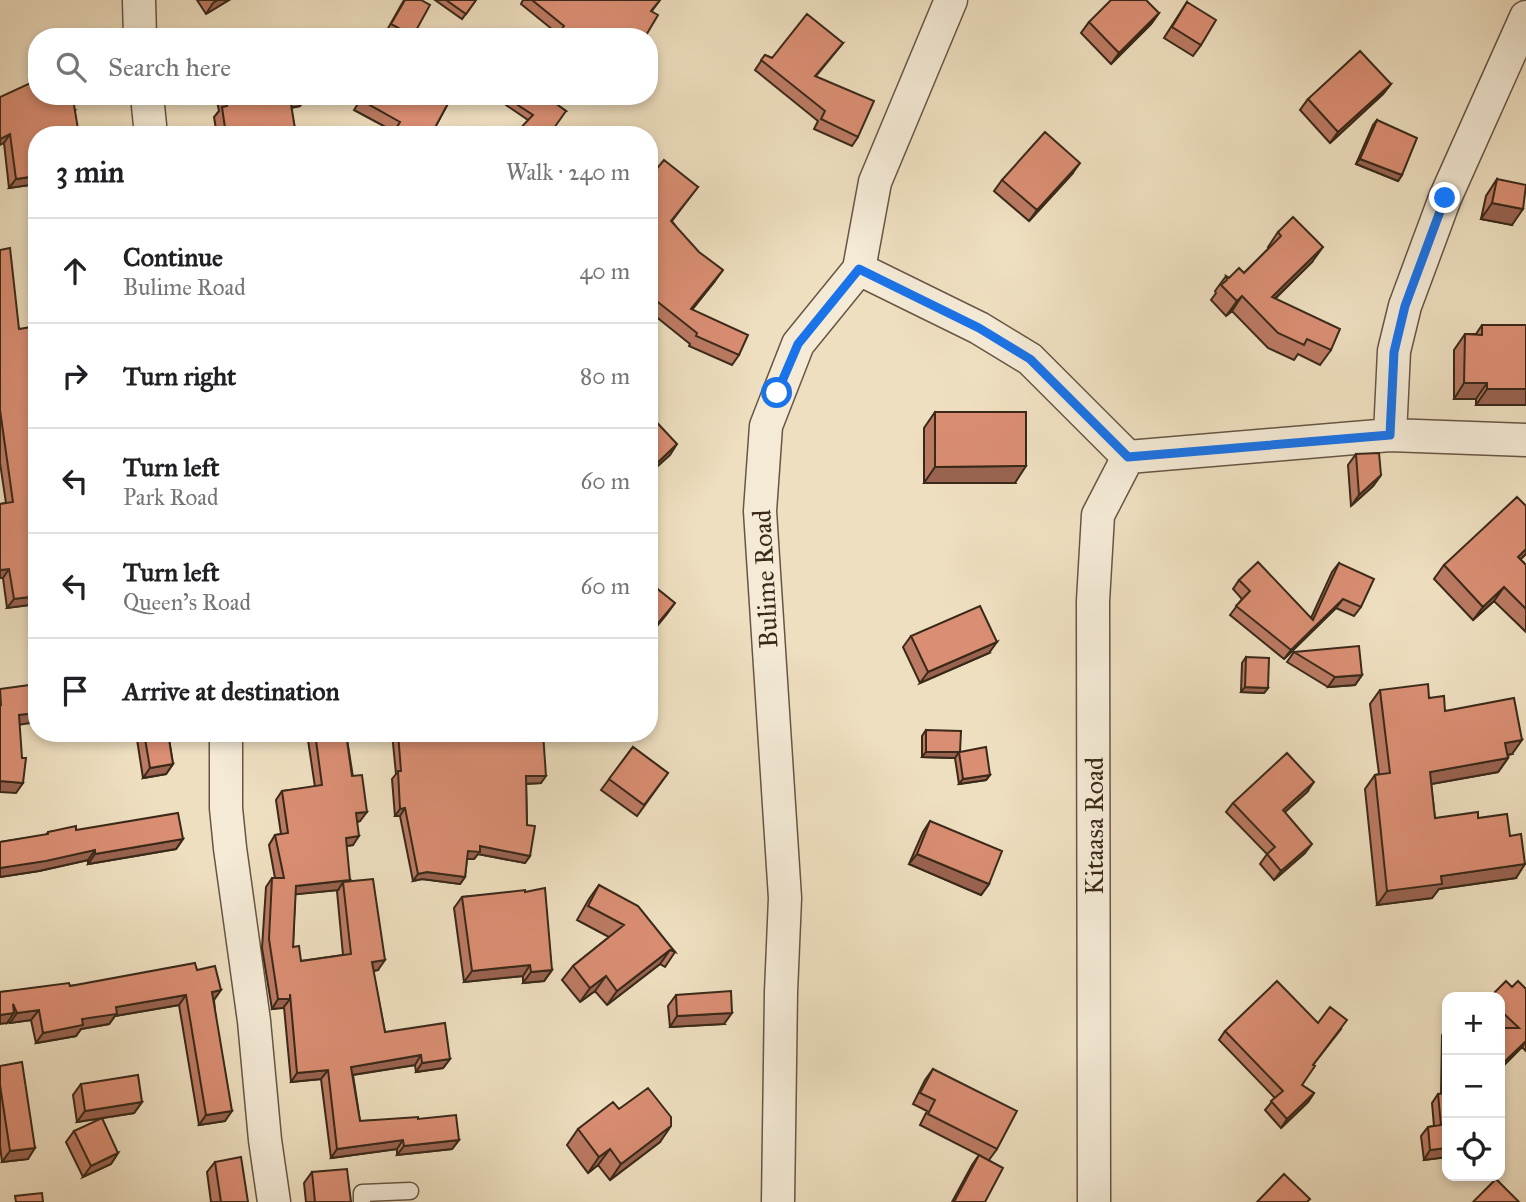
<!DOCTYPE html>
<html lang="en">
<head>
<meta charset="utf-8">
<style>
	body { margin:0; font-family:"IM FELL Great Primer",serif; background:#f2f2f2; color:#202124 }
	.controls { position:absolute; right:21px; bottom:21px; display:grid; overflow:hidden; border-radius:14px; box-shadow:0 4px 10px #0003 }
	.controls button { width:63px; height:63px; display:grid; place-items:center; padding:0; border:0; border-bottom:2px solid #e0e0e0; background:#fff; color:#202124; font:35px sans-serif }
	.stop { position:absolute; width:21px; height:21px; margin:-16px; border:5px solid #1a73e8; border-radius:50%; background:#fff }
	.stop.end { background:#1a73e8; border-color:#fff; box-shadow:0 2px 7px #0008 }
	.list { margin:0; padding:0; list-style:none }
	h2 { display:flex; justify-content:space-between; align-items:center; height:91px; margin:0; padding:0 28px; font-size:30px }
	h2 small { font-size:23px; font-weight:400; color:#757577 }
	.list li { display:grid; grid-template-columns:46px 1fr auto; gap:21px; align-items:center; box-sizing:border-box; height:105px; padding:0 28px; border-top:2px solid #e0e0e0 }
	.list b { display:block; font-size:26px; white-space:nowrap }
	.list p { margin:0; font-size:23px; white-space:nowrap; color:#757577 }
	.list em { font-size:23px; font-style:normal; color:#757577 }
	.icon { flex:none; width:38px; height:38px; fill:none; stroke:currentColor; stroke-width:2; stroke-linecap:round; stroke-linejoin:round }
	.map { position:relative; flex:none; width:1526px; height:1202px; overflow:hidden }
	.search { position:absolute; background:#fff; box-shadow:0 4px 10px #0003; left:28px; top:28px; width:630px; height:77px; display:flex; align-items:center; gap:18px; box-sizing:border-box; padding:0 24px; border-radius:28px; color:#757577; font-size:26px }
	.panel { position:absolute; background:#fff; box-shadow:0 4px 10px #0003; left:28px; top:126px; width:630px; height:616px; border-radius:28px }
	.map>svg:first-child { display:block }
	.lines { fill:none; stroke-linecap:round; stroke-linejoin:round }
	.service-casing { stroke:#675643; stroke-width:19 }
	.minor-casing { stroke:#675643; stroke-width:35 }
	.service { stroke:#f4ead6; stroke-width:16 }
	.minor { stroke:#f4ead6; stroke-width:32 }
	.wall { fill:#bb7a63; stroke:#3a2919; stroke-width:2; fill-rule:evenodd }
	.shaded-wall { fill:#996350; stroke:#3a2919; stroke-width:2 }
	.building { fill:#da8e73; stroke:#3a2919; stroke-width:2 }
	.route { stroke:#1a73e8; stroke-width:9 }
	.labels { text-anchor:middle; dominant-baseline:central; stroke-width:6; stroke-linejoin:round; paint-order:stroke }
	.street-label { font-size:26px; fill:#3a2919; stroke:#f4ead6 }
</style>
</head>
<body>
<div class="map">
<svg width="1526" height="1202" viewBox="0 0 1526 1202">
	<rect width="100%" height="100%" fill="#eedfc0"/>
	<filter id="stains"><feTurbulence type="fractalNoise" baseFrequency=".00286" numOctaves="4"/><feColorMatrix values="0 0 0 0 .2 0 0 0 0 .09 0 0 0 0 .02 0 0 0 .5 -.17"/></filter>
	<radialGradient id="worn" r=".72"><stop offset=".6" stop-color="#630" stop-opacity="0"/><stop offset="1" stop-color="#630" stop-opacity=".3"/></radialGradient>
	<g class="lines">
		<defs>
			<path id="service" d="M362,1202V1193L410,1191"/>
			<path id="minor" d="M139,0L140,37
				M147,96L151,135
				M859,269L979,328L1030,359L1128,457
				M1390,435L1394,351L1405,306L1445,198L1526,17
				M1128,457L1390,435L1526,440
				M226,733V808L230,848L254,1021L265,1140L274,1202
				M778,1202L781,992L785,898L760,511L766,426L798,344L859,269L875,182L951,0
				M1094,1202L1093,601L1098,515L1128,457"/>
		</defs>
		<use href="#service" class="service-casing"/>
		<use href="#minor" class="minor-casing"/>
		<use href="#service" class="service"/>
		<use href="#minor" class="minor"/>
	</g>
	<path class="wall" d="M197,0H229L206,14Z
		M404,0H421L412,37H400L387,30Z
		M435,0H476L462,19Z
		M523,0H660L652,11L645,37H557L558,34L521,4Z
		M1187,2L1201,45L1193,56L1164,38Z
		M1159,13L1151,24L1111,64L1081,33L1089,22Z
		M843,43L816,76L858,137L852,146L814,129L818,121L755,70L765,55L772,58Z
		M1391,84L1383,94L1330,143L1300,110L1308,99Z
		M220,96L300,106L291,108L296,135H217L214,117L219,111L217,101Z
		M361,96H452L431,135H391L393,131L354,110L362,97Z
		M506,96H545L566,111L528,120L506,105L510,99Z
		M0,97L75,110L37,135V184L9,188L4,143Z
		M1377,120L1402,175L1398,181L1356,164L1373,125Z
		M1072,174L1029,221L994,191L1002,180Z
		M649,177L698,187L672,221L715,281L692,310L739,355L732,365L689,346L690,344L649,311Z
		M1497,179L1512,225L1481,219L1486,196Z
		M1278,232L1312,262L1275,299L1331,350L1320,365L1298,354L1294,360L1268,348L1232,311L1226,316L1211,300L1216,293L1215,291L1226,276L1229,278L1244,273L1269,248L1268,247Z
		M0,250L37,604L7,608L3,578H0V504L6,503L0,463Z
		M1482,325H1526V405H1476V399H1454V350L1465,334H1476Z
		M935,412L1015,483H924V428Z
		M1356,454L1381,475L1373,486L1351,506L1348,465Z
		M1526,506V554L1520,559L1526,565V632L1494,601L1473,620L1434,579L1444,565Z
		M1339,563L1361,607L1354,616L1336,608L1284,659L1230,615L1242,599L1233,589L1239,580L1311,618L1332,572Z
		M911,636L989,653L920,683L903,647Z
		M1294,652L1362,675L1355,685L1328,687L1287,662Z
		M1246,657L1268,688L1264,693L1241,692L1242,663Z
		M1380,690L1429,698L1445,711L1512,754L1507,755L1508,758L1498,772L1431,784L1435,818H1478L1516,878L1439,889L1432,898L1377,905L1365,789L1375,775L1379,774L1370,704Z
		M926,730L960,752L990,775L986,780L959,784L955,758L922,757V736Z
		M136,733H168L173,764L166,774L143,778Z
		M303,733H346L360,821L357,822L353,845L346,846L349,881L378,970L373,971L385,1032L450,1059L443,1068L416,1072L415,1065L353,1075L360,1121L418,1119L459,1140L452,1149L397,1155V1149L331,1158L321,1079L291,1082L284,1007L272,1009L262,948L266,887L272,878H275L269,845L275,835L281,834L276,800L282,791L315,787L308,740H304ZM338,890L337,891L343,955L301,961L293,947L295,894Z
		M392,733H543L541,783L526,784L527,825L530,856L525,863L478,854L474,859H467L465,877L460,884L422,879L413,881L400,816H395L392,779L396,774Z
		M633,747L668,773L637,816L601,790Z
		M1307,792L1285,812L1305,853L1274,880L1260,864L1267,854L1226,812L1233,803Z
		M930,821L989,884L981,895L909,864L923,832Z
		M76,830L183,839L176,849L88,864V860L39,871L0,877V842L46,835L48,832Z
		M599,885L675,952L665,967L660,964L607,1005L595,991L580,1002L562,980L573,966L609,937L577,920L589,899Z
		M525,892L552,970L544,981L523,983V976L464,982L454,908L462,897Z
		M197,970L214,1000L225,1121L199,1125L179,1005L115,1016L109,1024L81,1029L76,1036L36,1043L31,1020L10,1023L9,1021L7,1023L0,992L70,986Z
		M1512,987L1526,989V1051L1522,1047L1500,1069V1028H1502L1500,1026V997Z
		M676,995L724,1024L670,1027L668,1006Z
		M1318,1023L1341,1029L1313,1065L1302,1085L1314,1093L1308,1102L1281,1128L1265,1110L1275,1098L1219,1040L1225,1031Z
		M1447,1028V1157L1424,1160L1421,1136L1428,1127L1434,1126L1432,1103L1438,1094H1441L1442,1035Z
		M0,1066L28,1159L2,1162L0,1146Z
		M933,1069L997,1149L989,1160L985,1202H952L972,1165L979,1155L920,1125L927,1111L913,1104L925,1080Z
		M81,1084L142,1102L134,1113L77,1122L73,1095Z
		M619,1109L660,1142L610,1180L598,1165L588,1173L567,1145L578,1129Z
		M74,1131L118,1153L111,1164L83,1177L66,1142Z
		M215,1162L248,1202H211L207,1172Z
		M312,1172L351,1202H306L304,1183Z"/>
	<path class="shaded-wall" d="M218,0H229L206,14L213,3Z
		M1159,13L1151,24L1111,64L1119,53Z
		M1391,84L1383,94L1330,143L1338,132Z
		M308,96L300,106L282,109L290,98Z
		M10,134L4,143L0,145V139Z
		M1360,159L1402,175L1398,181L1356,164Z
		M1080,163L1072,174L1029,221L1037,210Z
		M37,176V184L9,188L16,179Z
		M1492,203L1523,209L1512,225L1481,219Z
		M1323,247L1312,262L1261,312L1272,297Z
		M723,270L715,281L684,319L691,309Z
		M1242,296L1232,311L1226,316L1237,301Z
		M1464,383H1487L1476,399H1454Z
		M1487,389H1526V405H1476Z
		M677,444L670,455L649,474V471Z
		M1026,466L1015,483H924L935,467Z
		M1381,475L1373,486L1351,506L1359,495Z
		M1526,549V554L1508,571L1518,557Z
		M9,569L3,578H0V570Z
		M1504,587L1494,601L1473,620L1483,607Z
		M37,596V604L7,608L14,599Z
		M1343,599L1336,608L1284,659L1291,650Z
		M675,603L667,614L649,636V634Z
		M997,642L989,653L920,683L928,672Z
		M1362,675L1355,685L1328,687L1335,677Z
		M1245,687L1268,688L1264,693L1241,692Z
		M37,707V716H35L30,723L12,726L19,715Z
		M309,733H312L308,740H304Z
		M1522,740L1512,754L1495,757L1505,743Z
		M926,752H959L955,758L922,757Z
		M1508,758L1498,772L1420,786L1430,772Z
		M173,764L166,774L143,778L150,768Z
		M990,775L986,780L959,784L963,779Z
		M526,776H546L541,783L520,784Z
		M0,781L23,783L16,793L0,792Z
		M1314,782L1307,792L1276,820L1283,810Z
		M405,808L400,816H395L400,809Z
		M367,812L360,821L350,823L356,813Z
		M359,836L353,845L339,847L346,838Z
		M183,839L176,849L88,864L95,854Z
		M1312,844L1305,853L1274,880L1281,871Z
		M480,846L530,856L525,863L478,854L474,859H463L468,851Z
		M95,850L88,860L39,871L0,877V868Z
		M917,854L989,884L981,895L909,864Z
		M1525,864L1516,878L1439,889L1432,898L1377,905L1387,891L1441,876Z
		M427,872L465,877L460,884L422,879L413,881L418,874Z
		M350,880L344,888L343,882L338,890L289,895L296,886Z
		M670,950L660,964L607,1005L617,991Z
		M385,960L378,970L365,972L372,962Z
		M530,965L523,976L464,982L472,971Z
		M552,970L544,981L523,983L531,972Z
		M606,976L595,991L580,1002L590,988Z
		M221,990L214,1000L205,1002L212,992Z
		M186,995L179,1005L115,1016L109,1024L81,1029L76,1036L36,1043L43,1033L116,1007Z
		M278,999H290L283,1008L272,1009Z
		M39,1010L31,1020L10,1023L17,1013Z
		M14,1013L7,1023L0,1024V1015Z
		M732,1013L724,1024L670,1027L677,1016Z
		M1526,1041L1522,1047L1500,1069L1501,1065Z
		M421,1055L415,1065L345,1076L351,1067Z
		M450,1059L443,1068L416,1072L422,1063Z
		M328,1070L321,1079L291,1082L297,1073Z
		M1314,1093L1308,1102L1281,1128L1287,1119Z
		M142,1102L134,1113L77,1122L85,1111Z
		M232,1111L225,1121L199,1125L206,1115Z
		M671,1126L660,1142L610,1180L621,1164Z
		M403,1140L397,1149L331,1158L337,1149Z
		M459,1140L452,1149L397,1155L404,1146Z
		M35,1148L28,1159L2,1162L10,1151Z
		M1447,1148V1157L1424,1160L1430,1150Z
		M610,1149L598,1165L588,1173L599,1157Z
		M118,1153L111,1164L83,1177L91,1166Z"/>
	<path class="building" d="M405,0H421L430,5L413,36L391,24Z
		M446,0H476L466,14Z
		M532,0H660L651,11L658,15L645,37H565L559,33L564,26Z
		M1111,0H1146L1159,13L1119,53L1089,22Z
		M1187,2L1216,20L1201,45L1172,27Z
		M807,14L843,43L815,76L874,101L858,137L821,119L825,111L761,60L765,55L772,58Z
		M1360,51L1391,84L1338,132L1308,99Z
		M37,80V96H79L81,101L74,105L79,135H37V176L16,179L10,134L0,139V97Z
		M225,96H305L290,98L296,135H226L222,107L227,106Z
		M363,96H452L431,135H392L400,122L361,100Z
		M513,96H545L566,111L549,135H514L533,115L510,100Z
		M1377,120L1417,138L1402,175L1360,159Z
		M1045,132L1080,163L1037,210L1002,180Z
		M664,160L698,187L671,221L699,252L723,270L691,309L748,335L739,355L696,336L697,333L649,295V177H650Z
		M1497,179L1526,185L1523,209L1492,203Z
		M1293,217L1323,247L1272,297L1340,329L1331,350L1307,339L1304,345L1278,333L1242,296L1237,301L1221,285L1227,280L1226,276L1229,278L1239,268L1244,273L1281,236L1278,232Z
		M10,248L19,329L37,326V596L14,599L9,569L0,570V504L13,502L0,410V250Z
		M1482,325H1526V389H1487V383H1464L1465,334L1482,335Z
		M935,412H1026V466L935,467Z
		M649,414L677,444L649,471Z
		M1379,453L1381,475L1359,495L1356,454Z
		M1517,497L1526,506V549L1518,557L1526,565V609L1504,587L1483,607L1444,565Z
		M1258,562L1313,620L1339,563L1374,579L1361,607L1343,599L1291,650L1236,606L1250,591L1239,580Z
		M649,582L675,603L649,634Z
		M980,606L997,642L928,672L911,636Z
		M1359,646L1362,675L1335,677L1294,652Z
		M1246,657L1269,658L1268,688L1245,687Z
		M37,684V713L19,715L22,758H26L23,783L0,781V705H1L0,689Z
		M1428,684L1429,698L1444,696L1445,711L1514,698L1522,740L1505,743L1508,758L1430,772L1435,818L1478,812V818L1507,814L1510,836L1521,834L1525,864L1441,876L1442,884L1387,891L1375,775L1390,773L1380,690Z
		M926,730L961,731L960,752L986,747L990,775L963,779L959,752H926Z
		M144,733H168L173,764L150,768Z
		M315,733H346L352,776L362,775L367,812L356,813L359,836L346,838L350,880L296,886L293,947L299,946L301,961L351,954L343,882L373,879L385,960L372,962L385,1032L445,1023L450,1059L422,1063L421,1055L351,1067L360,1121L418,1117V1119L456,1115L459,1140L404,1146L403,1140L337,1149L328,1070L297,1073L290,994V999H278L269,939L272,878H284L275,835L288,833L282,791L322,785Z
		M398,733H543L546,776H526L527,825L535,826L530,856L480,846V852L468,851L465,877L427,872L418,874L405,808L400,809L398,771H401Z
		M633,747L668,773L644,805L609,779Z
		M1287,753L1314,782L1283,810L1312,844L1281,871L1267,854L1275,847L1233,803Z
		M178,813L183,839L95,854V850L46,861L0,868V842L48,834V832L76,826V830Z
		M930,821L1002,851L989,884L917,854Z
		M599,885L638,906L675,952L670,950L617,991L606,976L590,988L573,966L624,925L588,906Z
		M545,888L552,970L531,972L530,965L472,971L462,897L525,890V892Z
		M195,963L197,970L215,966L221,990L212,992L232,1111L206,1115L186,995L116,1007L117,1014L82,1019L83,1025L43,1033L39,1010L17,1013L13,1004L14,1013L0,1015V992L69,983L70,986Z
		M1277,981L1318,1023L1330,1007L1347,1020L1313,1065L1315,1066L1302,1085L1314,1093L1287,1119L1271,1101L1283,1091L1225,1031Z
		M1506,981L1512,987L1518,981L1526,989V1041L1501,1065L1500,1063V1028H1519L1500,1010V997H1490Z
		M731,991L732,1013L677,1016L676,995Z
		M22,1062L35,1148L10,1151L0,1085V1066Z
		M933,1069L1017,1111L997,1149L928,1114L935,1100L920,1093Z
		M138,1075L142,1102L85,1111L81,1084Z
		M1447,1085V1148L1430,1150L1428,1127L1441,1125L1438,1094L1447,1093Z
		M648,1088L671,1117V1126L621,1164L610,1149L599,1157L578,1129L613,1102L619,1109Z
		M102,1118L118,1153L91,1166L74,1131Z
		M979,1155L1003,1168L985,1202H954Z
		M241,1157L248,1202H221L215,1162Z
		M347,1169L351,1202H315L312,1172Z
		M1284,1174L1310,1199L1307,1202H1257Z
		M1496,1179L1519,1202H1473Z
		M42,1193L43,1202H16L15,1196Z"/>
	<g class="lines">
		<path class="route" d="M777,393L798,344L859,269L979,328L1030,359L1128,457L1390,435L1394,352L1405,306L1445,198"/>
	</g>
	<g class="labels">
		<g class="street-label">
			<text transform="translate(765 579) rotate(-93)">Bulime Road</text>
			<text transform="translate(1094 826) rotate(-90)">Kitaasa Road</text>
		</g>
	</g>
	<rect width="100%" height="100%" filter="url(#stains)"/>
	<rect width="100%" height="100%" fill="url(#worn)"/>
</svg>
<div class="controls">
<button>+</button>
<button>−</button>
<button><svg class="icon" aria-label="locate" viewBox="0 0 24 24"><circle cx="12" cy="12" r="6"/><path d="M12 2v4M12 18v4M2 12h4M18 12h4"/></svg></button>
</div>
<div class="stop" style="left:777px;top:393px"></div>
<div class="stop end" style="left:1445px;top:198px"></div>
<div class="search"><svg class="icon" aria-label="search" viewBox="0 0 24 24"><circle cx="10" cy="10" r="6"/><path d="M15 15l6 6"/></svg>Search here</div>
<section class="panel">
<h2>3 min<small>Walk · 240 m</small></h2>
<ul class="list">
<li><svg class="icon" aria-label="ahead" viewBox="0 0 24 24"><path d="M12 20V5M6 11l6-6 6 6"/></svg><div><b>Continue</b><p>Bulime Road</p></div><em>40 m</em></li>
<li><svg class="icon" aria-label="right" viewBox="0 0 24 24"><path d="M7 20v-9h11M14 6l5 5-5 5"/></svg><div><b>Turn right</b></div><em>80 m</em></li>
<li><svg class="icon" aria-label="left" viewBox="0 0 24 24"><path d="M17 20v-9H6M10 6l-5 5 5 5"/></svg><div><b>Turn left</b><p>Park Road</p></div><em>60 m</em></li>
<li><svg class="icon" aria-label="left" viewBox="0 0 24 24"><path d="M17 20v-9H6M10 6l-5 5 5 5"/></svg><div><b>Turn left</b><p>Queen's Road</p></div><em>60 m</em></li>
<li><svg class="icon" aria-label="arrive" viewBox="0 0 24 24"><path d="M6 21V4h12l-3 4 3 4H6"/></svg><div><b>Arrive at destination</b></div></li>
</ul>
</section>
</div>
</body>
</html>
